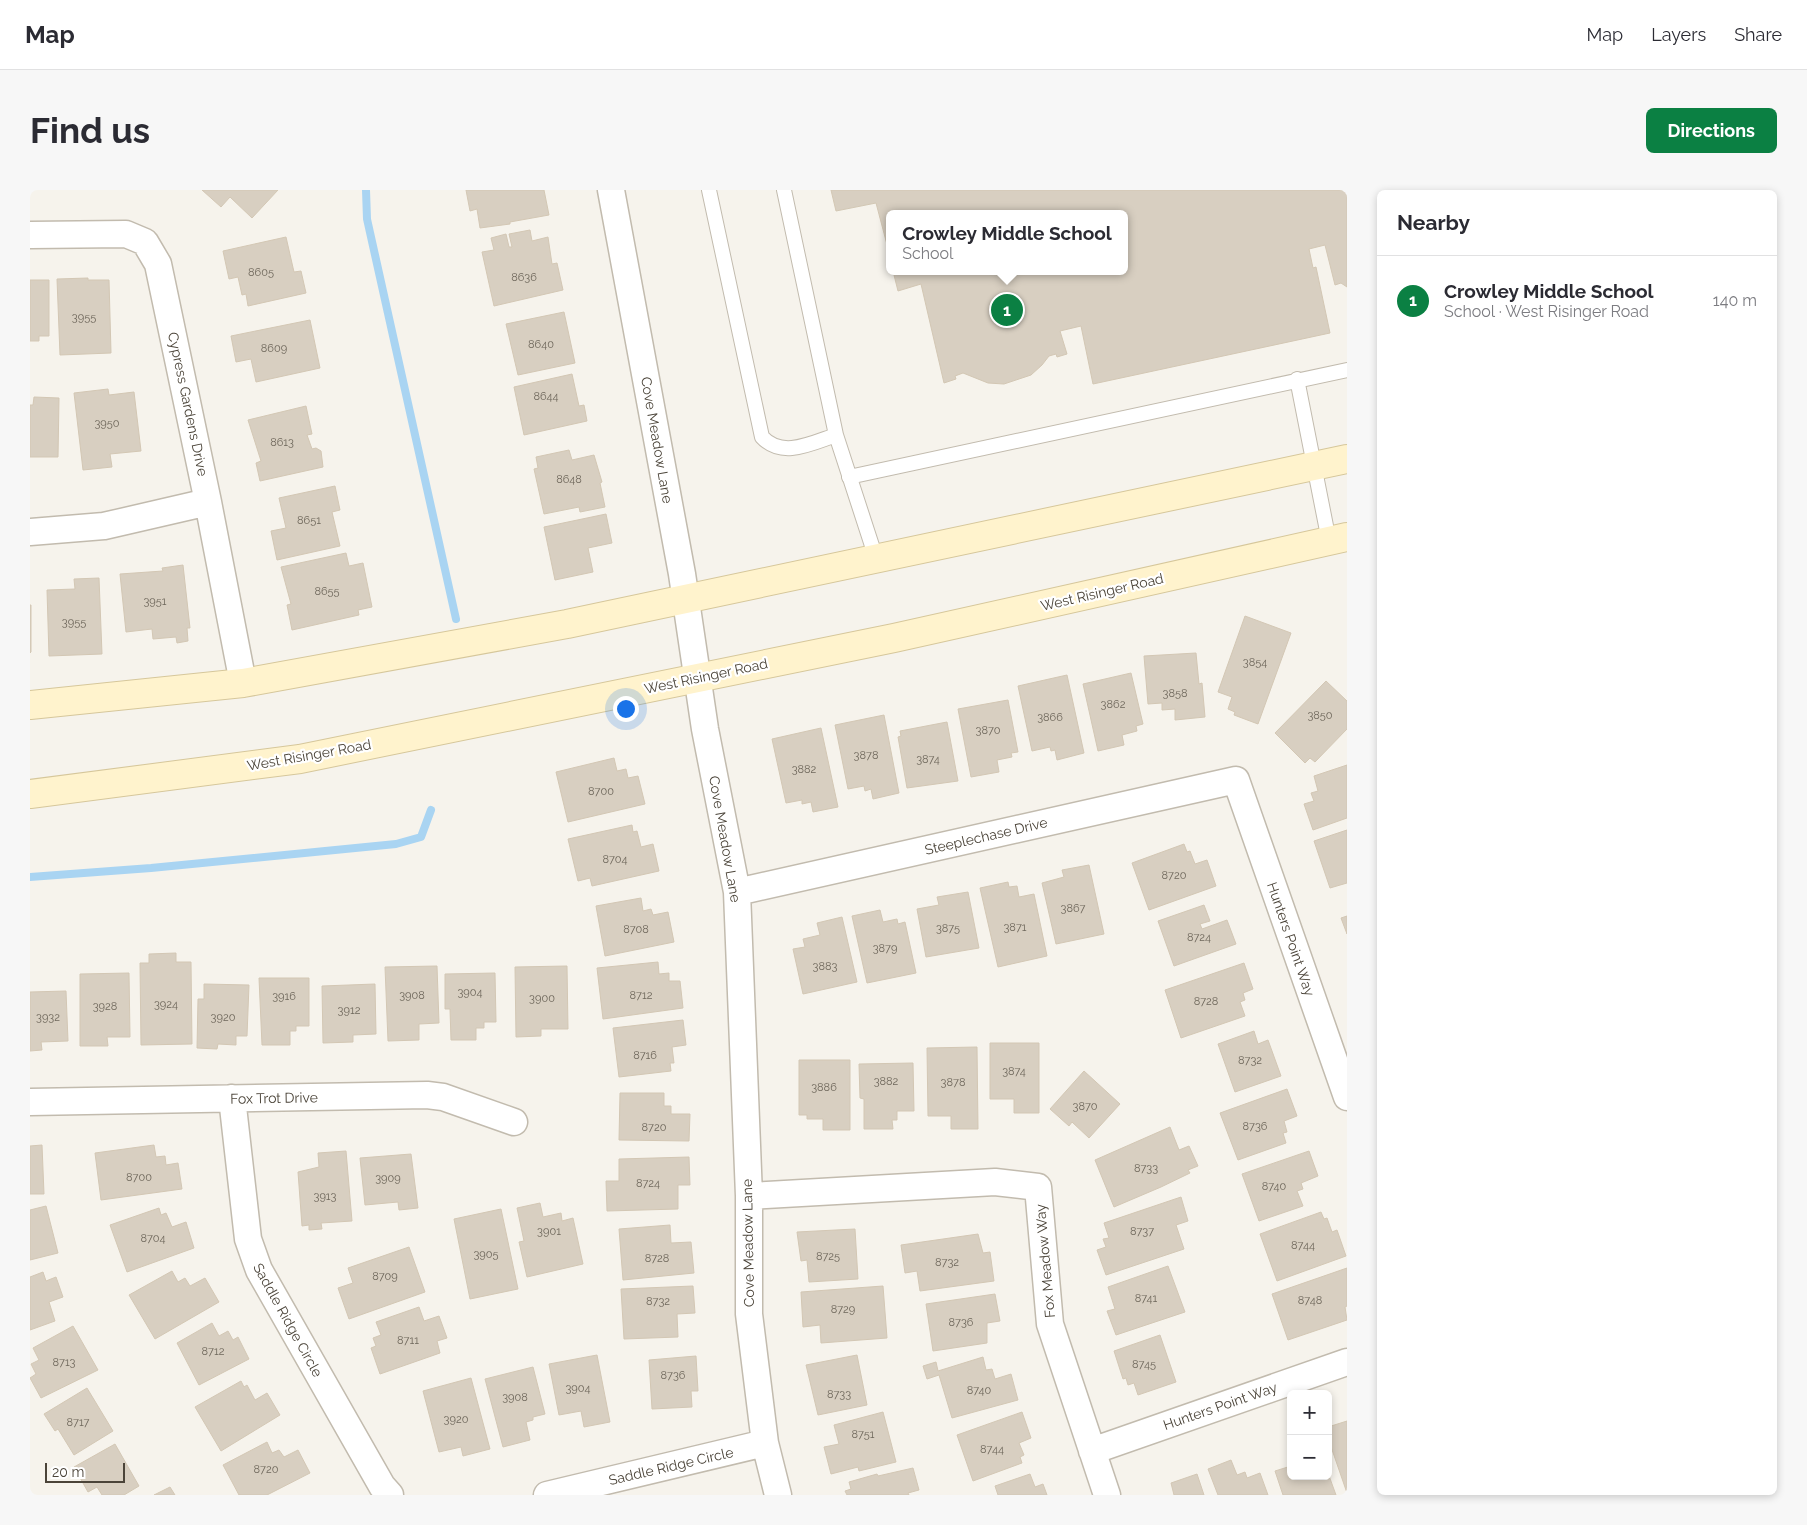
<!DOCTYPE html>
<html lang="en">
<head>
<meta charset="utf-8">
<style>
	body { margin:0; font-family:Raleway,sans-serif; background:#f7f7f7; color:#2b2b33 }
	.controls { position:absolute; right:15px; bottom:15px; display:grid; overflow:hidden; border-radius:8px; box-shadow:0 2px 8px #0003 }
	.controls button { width:45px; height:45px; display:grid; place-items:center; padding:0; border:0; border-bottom:1px solid #e1e1e2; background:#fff; color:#2b2b33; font:25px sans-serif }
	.scale { position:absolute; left:15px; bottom:12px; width:80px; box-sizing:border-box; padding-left:5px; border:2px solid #4b4439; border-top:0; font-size:14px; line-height:18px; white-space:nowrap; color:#4b4439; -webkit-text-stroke:4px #fff; paint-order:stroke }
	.you { position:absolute; left:595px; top:518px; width:18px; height:18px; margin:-12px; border:4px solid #fff; border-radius:50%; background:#1a73e8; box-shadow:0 0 0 8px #1a73e833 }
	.badge { display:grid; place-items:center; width:32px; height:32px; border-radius:50%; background:#0b8043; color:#fff; font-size:16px; font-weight:700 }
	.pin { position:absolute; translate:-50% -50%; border:2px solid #fff; box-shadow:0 1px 5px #0006 }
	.popup { position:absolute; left:856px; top:20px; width:242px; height:65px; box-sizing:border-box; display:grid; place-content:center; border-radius:8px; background:#fff; filter:drop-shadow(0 1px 4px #0005); font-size:16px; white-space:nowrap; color:#7c7c81 }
	.popup b { font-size:19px; color:#2b2b33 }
	.popup::after { content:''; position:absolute; left:50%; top:100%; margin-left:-10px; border:10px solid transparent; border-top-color:#fff }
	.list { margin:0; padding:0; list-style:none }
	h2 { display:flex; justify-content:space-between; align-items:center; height:65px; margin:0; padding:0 20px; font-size:21px }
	h2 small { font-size:16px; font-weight:400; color:#7c7c81 }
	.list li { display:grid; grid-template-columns:32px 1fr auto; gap:15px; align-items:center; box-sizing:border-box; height:90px; padding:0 20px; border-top:1px solid #e1e1e2 }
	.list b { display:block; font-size:19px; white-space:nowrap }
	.list p { margin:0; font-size:16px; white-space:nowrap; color:#7c7c81 }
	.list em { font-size:16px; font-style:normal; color:#7c7c81 }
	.map { position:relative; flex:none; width:1317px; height:1305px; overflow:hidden; border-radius:8px }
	header { display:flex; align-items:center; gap:30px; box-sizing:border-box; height:70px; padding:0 25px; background:#fff; border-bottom:1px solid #e1e1e2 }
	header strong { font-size:24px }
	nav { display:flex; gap:28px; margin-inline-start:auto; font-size:18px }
	.intro { display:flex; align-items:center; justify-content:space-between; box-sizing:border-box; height:120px; padding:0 30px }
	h1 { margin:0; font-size:35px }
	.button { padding:12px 22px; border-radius:8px; background:#0b8043; color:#fff; font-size:18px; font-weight:700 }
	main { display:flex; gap:30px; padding:0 30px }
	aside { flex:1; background:#fff; border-radius:8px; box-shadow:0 2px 8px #0003 }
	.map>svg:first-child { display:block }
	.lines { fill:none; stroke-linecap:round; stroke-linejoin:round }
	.stream { stroke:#a9d4f2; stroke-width:8 }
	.building { fill:#d8cfc1; stroke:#d3c7b4 }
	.lane-casing { stroke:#c2bbae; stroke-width:16 }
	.street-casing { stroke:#c2bbae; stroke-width:29 }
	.secondary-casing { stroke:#d6c79b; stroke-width:30 }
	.lane { stroke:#fff; stroke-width:14 }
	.street { stroke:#fff; stroke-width:26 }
	.secondary { stroke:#fff3cd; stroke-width:28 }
	.labels { text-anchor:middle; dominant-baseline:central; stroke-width:4.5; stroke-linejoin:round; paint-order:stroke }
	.number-label { font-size:11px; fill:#6e675b }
	.street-label { font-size:14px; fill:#4b4439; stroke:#fff }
</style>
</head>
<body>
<header>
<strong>Map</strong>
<nav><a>Map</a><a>Layers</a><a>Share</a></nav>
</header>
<div class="intro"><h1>Find us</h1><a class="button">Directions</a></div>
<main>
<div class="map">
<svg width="1317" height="1305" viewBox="0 0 1317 1305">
	<rect width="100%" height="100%" fill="#f6f3ec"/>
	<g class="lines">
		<path class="stream" d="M336,0L337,29L426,429
			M0,687L121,678L366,654L391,647L401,620"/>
	</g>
	<path class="building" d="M172,0H248L222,28L200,7L191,17Z
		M436,0H514L519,25L480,32V34L450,38L447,19L440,21Z
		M801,0H1317V97L1311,93L1305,95L1295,55L1279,59L1283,78L1286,77L1300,143L1063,194L1051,136L1030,141L1037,164L1027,167L1026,164L1019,166L1012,175L1001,185L974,194L958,193L933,183L925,186L926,189L914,193L891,94L868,101L863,81H1094V24H860V66L846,13L806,21Z
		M500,40L502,51L518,47L522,74L527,73L533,100L464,116L452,62L464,60L461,48L476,44L479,57H482L479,44Z
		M256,47L264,82L271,81L276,103L218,116L216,104L212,105L208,87L199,89L193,61Z
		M58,88V90H79L81,163L30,165L27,89Z
		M0,90H19V146H9V151H0Z
		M534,122L545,173L488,185L476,134Z
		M280,130L290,178L226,192L221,169L206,172L201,146Z
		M542,184L549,216L554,215L557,231L494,245L484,197Z
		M78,199L79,205L104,202L111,261L80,264L82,277L53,280L44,203Z
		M4,207L29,208L28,267H0V215H3Z
		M276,216L282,244L277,245L282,259L286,258L291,261L293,277L230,291L226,273L231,271L218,230Z
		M539,260L542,270L564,265L572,292L570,293L575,317L550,322L549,317L514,324L504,279L508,278L506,267Z
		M305,296L310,320L302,322L310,356L247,370L241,341L256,338L249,308Z
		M576,324L582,353L558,358L563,382L525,390L514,337Z
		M316,363L319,376L333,373L342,417L328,420L329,425L262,440L257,415L261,414L251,377Z
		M153,375L160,438H157L158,451L147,453L146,447L123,449L122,439L96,442L90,384L133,381L132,378Z
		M69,388L72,464L19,466L17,400L45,399L44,389Z
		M1,415V462L0,463V415Z
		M1215,426L1261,443L1228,534L1204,525L1205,522L1198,519L1202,507L1188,502Z
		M1166,463L1169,494L1172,493L1175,527L1145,530V519L1132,520V513L1118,514L1114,466Z
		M1101,483L1113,534L1106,536L1107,541L1092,545L1094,555L1068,561L1053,494Z
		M1037,485L1054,563L1027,570L1025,560L1021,561L1020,557L1002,561L988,496Z
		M1296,491L1317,511V539L1285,572L1280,568L1275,573L1245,543Z
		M978,510L988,562L981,563L982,567L967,570L969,582L941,587L928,519Z
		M854,525L869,603L843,609L841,599L835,601L834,596L818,599L805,535Z
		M917,532L928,591L877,598L868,547L871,546L870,541Z
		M791,538L808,617L783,622L781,612L772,614V610L756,613L742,549Z
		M584,568L587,581L596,579L598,588L608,586L615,614L538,632L526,582Z
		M1317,575V628L1283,640L1274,614L1284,611L1281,603L1288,601L1284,586Z
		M602,635L603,642L607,641L611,657L623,654L629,681L562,696L560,688L548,691L538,649Z
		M1317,640V693L1300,698L1284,651Z
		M1154,654L1157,662L1160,661L1165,674L1177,670L1186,696L1119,720L1102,673Z
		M1059,675L1074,744L1026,754L1012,693L1034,687L1032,680Z
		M978,692L979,697L987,696L989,707L1004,704L1017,766L968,777L950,698Z
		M938,702L949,758L896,767L887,719L909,715L907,707Z
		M611,708L613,721L621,719L623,725L638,722L644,752L575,766L566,716Z
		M1174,715L1180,731L1170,734L1172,739L1197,730L1206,754L1144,776L1128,731Z
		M850,720L853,732L867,729L868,734L875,732L886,783L837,793L822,726Z
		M1317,726V744L1311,728Z
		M812,727L827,792L773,804L763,759L775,757L773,749L790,745L787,733Z
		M146,763V772H161L162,854L111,855L110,773H119V764Z
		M628,772L629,784L639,783V791H650L653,818L573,829L567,778Z
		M1214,773L1223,799L1213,803L1215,810L1210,812L1215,826L1151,848L1135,800Z
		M407,776L409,833L389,834V850L358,851L355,777Z
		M537,776L538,839H511V846L486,847L485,777Z
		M99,783L100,847H77L78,856H50V784Z
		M465,783L466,832H454V838H446V850H421L420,819H415V784Z
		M229,788H279V836H266V841H260V855H232Z
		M174,794L219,795L217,846H206V855L188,854L187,859L167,858L168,809H174Z
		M345,794L346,844L323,845V852L293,853L292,796Z
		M36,801L38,851L11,852L12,860L0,861V802Z
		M653,830L656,855L642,857L644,873H640L641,881L589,887L583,838Z
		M1224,841L1228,854L1238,850L1251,886L1205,902L1188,854Z
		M960,853H1009V923H984V909H960Z
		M947,857L948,939H921V926H898L897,858Z
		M769,870H820V940H793V929H777V925H769Z
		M883,873L884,921H867V930H862L863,939H834V909L830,908L829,874Z
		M1054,881L1090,914L1059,948L1042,932L1039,936L1020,919Z
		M1257,899L1267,926L1254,931L1257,942L1253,943L1256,953L1208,970L1190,923Z
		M590,903H634V916H641V924H660L659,951L589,950Z
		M1140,937L1149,960L1159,956L1168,976L1158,980L1160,983L1131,997L1084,1017L1065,970Z
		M12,955L14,1004H0V956Z
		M124,955L126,967L135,966L136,975L148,973L152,999L71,1010L65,963Z
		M316,961L322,1031L291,1033L292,1039L279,1040V1035L272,1036L268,982L289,977L288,963Z
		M1279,961L1288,986L1271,993L1273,999L1267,1001L1273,1016L1229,1031L1212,984Z
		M381,964L388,1018L369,1020L368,1012L335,1015L330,968Z
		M659,967L660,995H648V1019L577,1021L576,991H589V969Z
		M1151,1007L1158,1031L1146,1035L1154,1059L1076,1085L1067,1060L1076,1057L1073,1049L1079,1048L1074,1033Z
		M510,1013L513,1027L531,1023L532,1031L543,1028L553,1074L497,1087L489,1052L494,1051L487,1018Z
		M16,1016L28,1063L0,1070V1020Z
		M129,1018L131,1025L136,1023L142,1037L156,1032L164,1058L97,1082L80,1035Z
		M471,1019L488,1099L440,1109L424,1029Z
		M1291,1022L1294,1029L1297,1028L1302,1042L1307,1040L1316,1066L1247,1091L1230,1044Z
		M640,1035L641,1053L661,1052L664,1083L593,1090L589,1039Z
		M825,1039L828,1089L779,1092L777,1070L771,1071L767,1042Z
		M948,1044L953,1063L960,1062L964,1091L890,1101L887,1081L875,1083L871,1055Z
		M379,1057L395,1102L319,1129L308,1098L323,1093L318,1078Z
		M1138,1076L1155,1122L1086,1145L1077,1121L1085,1119L1078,1097Z
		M1317,1078V1116L1315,1117L1317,1130L1258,1150L1242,1104Z
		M142,1081L148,1092L155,1088L160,1096L175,1088L189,1112L125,1149L99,1105Z
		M13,1082L16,1091L26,1087L33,1107L19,1112L25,1131L0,1140V1087Z
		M663,1096L665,1123L647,1124L648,1147L594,1149L591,1099Z
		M853,1096L857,1148L791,1153L790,1135L773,1137L771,1102Z
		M965,1104L970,1131L957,1133V1153L903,1161L896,1114Z
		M389,1117L394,1131L409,1126L417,1148L407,1151L410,1163L350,1184L341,1158L346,1156L343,1148L351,1145L346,1132Z
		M182,1133L189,1146L198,1141L203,1150L208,1147L219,1169L169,1195L147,1153Z
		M43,1136L68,1180L11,1208L0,1188L6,1184L1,1174L9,1170L3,1158Z
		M1130,1145L1146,1192L1108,1205L1104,1193L1098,1195L1096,1188L1093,1189L1084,1161Z
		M567,1165L580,1232L554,1237L551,1221L529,1225L519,1174Z
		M827,1165L837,1215L788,1225L776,1175Z
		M666,1166L668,1201H661L662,1217L622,1219L619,1170Z
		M953,1167L956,1180L962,1179L965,1189L981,1184L988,1210L922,1228L909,1185L897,1189L893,1176L906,1172L908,1181Z
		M503,1177L515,1224L503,1227V1230L496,1232L500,1250L473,1257L455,1189Z
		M441,1188L460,1259L433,1266L431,1257L409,1262L393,1201Z
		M211,1191L214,1197L217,1195L225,1210L237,1203L250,1225L191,1261L165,1217Z
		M57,1198L83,1241L44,1265L28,1239L25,1241L14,1224Z
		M853,1222L866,1272L829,1281L828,1277L801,1284L794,1257L809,1254L804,1235Z
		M992,1222L1001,1248L989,1253L994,1265L990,1267L992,1273L943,1291L927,1245Z
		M1317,1231V1303L1298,1248V1237Z
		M237,1252L242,1263L249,1260L254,1267L268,1260L280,1283L237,1305H209L193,1275Z
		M85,1254L109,1296L94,1305H72L67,1297L58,1302L44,1277Z
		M1201,1270L1207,1285L1215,1282L1217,1288L1230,1283L1238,1305H1188L1178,1279Z
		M1261,1276V1286H1298V1283L1306,1305H1253L1245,1281Z
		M883,1278L889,1300L878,1303L879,1305H817L815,1301L821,1299L819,1292L847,1284L848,1286Z
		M1000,1284L1005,1297L1013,1294L1017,1305H968L965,1296Z
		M1167,1284L1174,1305H1144L1141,1293Z
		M140,1297L145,1305H124Z"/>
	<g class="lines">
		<defs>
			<path id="lane" d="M679,0L732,247C752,269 782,253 806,245
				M754,0L806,245L846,368
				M1267,189L1299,351
				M819,287L1317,180"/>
			<path id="street" d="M581,0L652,384L675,539L707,702L719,1006V1124L735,1253L748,1305
				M0,45L96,44L115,52L128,74L178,312L213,493
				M0,342L74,336L178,312
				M707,702L1206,590L1317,907
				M202,908L218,1049L229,1080L352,1296L360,1305
				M0,912L397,905L413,907L484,932
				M719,1006L965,992L1008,997L1020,1134L1077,1305
				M1062,1261L1317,1172
				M517,1305L735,1253"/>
			<path id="secondary" d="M0,515L213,493L537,434L1317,269
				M0,604L270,569L864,448L1317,347"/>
		</defs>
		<use href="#lane" class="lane-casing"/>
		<use href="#street" class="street-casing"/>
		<use href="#secondary" class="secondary-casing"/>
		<use href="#lane" class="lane"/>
		<use href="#street" class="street"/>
		<use href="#secondary" class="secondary"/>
	</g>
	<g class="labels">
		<g class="number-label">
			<text x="231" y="82">8605</text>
			<text x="494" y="87">8636</text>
			<text x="54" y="127">3955</text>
			<text x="511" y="154">8640</text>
			<text x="244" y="158">8609</text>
			<text x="516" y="206">8644</text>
			<text x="77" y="233">3950</text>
			<text x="252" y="252">8613</text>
			<text x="539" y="289">8648</text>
			<text x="279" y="330">8651</text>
			<text x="297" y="401">8655</text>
			<text x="125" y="411">3951</text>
			<text x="44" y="432">3955</text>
			<text x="1225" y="472">3854</text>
			<text x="1145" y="503">3858</text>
			<text x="1083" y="514">3862</text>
			<text x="1290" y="525">3850</text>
			<text x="1020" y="527">3866</text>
			<text x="958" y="540">3870</text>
			<text x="836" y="565">3878</text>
			<text x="898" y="569">3874</text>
			<text x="774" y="579">3882</text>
			<text x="571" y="601">8700</text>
			<text x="585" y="669">8704</text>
			<text x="1144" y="685">8720</text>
			<text x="1043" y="718">3867</text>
			<text x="985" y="737">3871</text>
			<text x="918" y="738">3875</text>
			<text x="606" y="739">8708</text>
			<text x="1169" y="747">8724</text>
			<text x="855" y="758">3879</text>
			<text x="795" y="776">3883</text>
			<text x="440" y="802">3904</text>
			<text x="382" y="805">3908</text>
			<text x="611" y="805">8712</text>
			<text x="254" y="806">3916</text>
			<text x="512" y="808">3900</text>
			<text x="1176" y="811">8728</text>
			<text x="136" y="814">3924</text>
			<text x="75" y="816">3928</text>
			<text x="319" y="820">3912</text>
			<text x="18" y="827">3932</text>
			<text x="193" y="827">3920</text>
			<text x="615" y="865">8716</text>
			<text x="1220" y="870">8732</text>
			<text x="984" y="881">3874</text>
			<text x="856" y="891">3882</text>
			<text x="923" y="892">3878</text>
			<text x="794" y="897">3886</text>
			<text x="1055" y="916">3870</text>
			<text x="1225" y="936">8736</text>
			<text x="624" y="937">8720</text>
			<text x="1116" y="978">8733</text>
			<text x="109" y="987">8700</text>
			<text x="358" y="988">3909</text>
			<text x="618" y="993">8724</text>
			<text x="1244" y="996">8740</text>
			<text x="295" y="1006">3913</text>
			<text x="519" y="1041">3901</text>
			<text x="1112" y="1041">8737</text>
			<text x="123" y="1048">8704</text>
			<text x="1273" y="1055">8744</text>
			<text x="456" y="1064">3905</text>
			<text x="798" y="1066">8725</text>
			<text x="627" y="1068">8728</text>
			<text x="917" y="1072">8732</text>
			<text x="355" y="1086">8709</text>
			<text x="1116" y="1108">8741</text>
			<text x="1280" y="1110">8748</text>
			<text x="628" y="1111">8732</text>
			<text x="813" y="1119">8729</text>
			<text x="931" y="1132">8736</text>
			<text x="378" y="1150">8711</text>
			<text x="183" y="1161">8712</text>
			<text x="34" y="1172">8713</text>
			<text x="1114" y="1174">8745</text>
			<text x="643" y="1185">8736</text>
			<text x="548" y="1198">3904</text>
			<text x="949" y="1200">8740</text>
			<text x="809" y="1204">8733</text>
			<text x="485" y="1207">3908</text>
			<text x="426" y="1229">3920</text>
			<text x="48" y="1232">8717</text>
			<text x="833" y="1244">8751</text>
			<text x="962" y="1259">8744</text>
			<text x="236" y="1279">8720</text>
		</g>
		<g class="street-label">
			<text transform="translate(158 214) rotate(78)">Cypress Gardens Drive</text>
			<text transform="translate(627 250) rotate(80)">Cove Meadow Lane</text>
			<text transform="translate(1072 402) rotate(-13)">West Risinger Road</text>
			<text transform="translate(676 486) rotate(-12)">West Risinger Road</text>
			<text transform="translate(279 565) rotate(-10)">West Risinger Road</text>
			<text transform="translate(956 646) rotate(-13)">Steeplechase Drive</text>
			<text transform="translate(695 649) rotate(80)">Cove Meadow Lane</text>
			<text transform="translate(1261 749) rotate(71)">Hunters Point Way</text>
			<text transform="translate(244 908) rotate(-1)">Fox Trot Drive</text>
			<text transform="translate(718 1053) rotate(-91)">Cove Meadow Lane</text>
			<text transform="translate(1015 1071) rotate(-95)">Fox Meadow Way</text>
			<text transform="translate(258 1130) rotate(61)">Saddle Ridge Circle</text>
			<text transform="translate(1190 1216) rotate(-19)">Hunters Point Way</text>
			<text transform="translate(641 1276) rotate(-13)">Saddle Ridge Circle</text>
		</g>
	</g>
</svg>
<div class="controls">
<button>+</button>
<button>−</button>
</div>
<div class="scale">20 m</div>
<div class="you"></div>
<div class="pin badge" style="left:977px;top:120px">1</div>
<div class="popup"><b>Crowley Middle School</b>School</div>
</div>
<aside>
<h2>Nearby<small></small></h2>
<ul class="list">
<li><span class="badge">1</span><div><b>Crowley Middle School</b><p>School · West Risinger Road</p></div><em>140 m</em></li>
</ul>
</aside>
</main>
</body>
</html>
